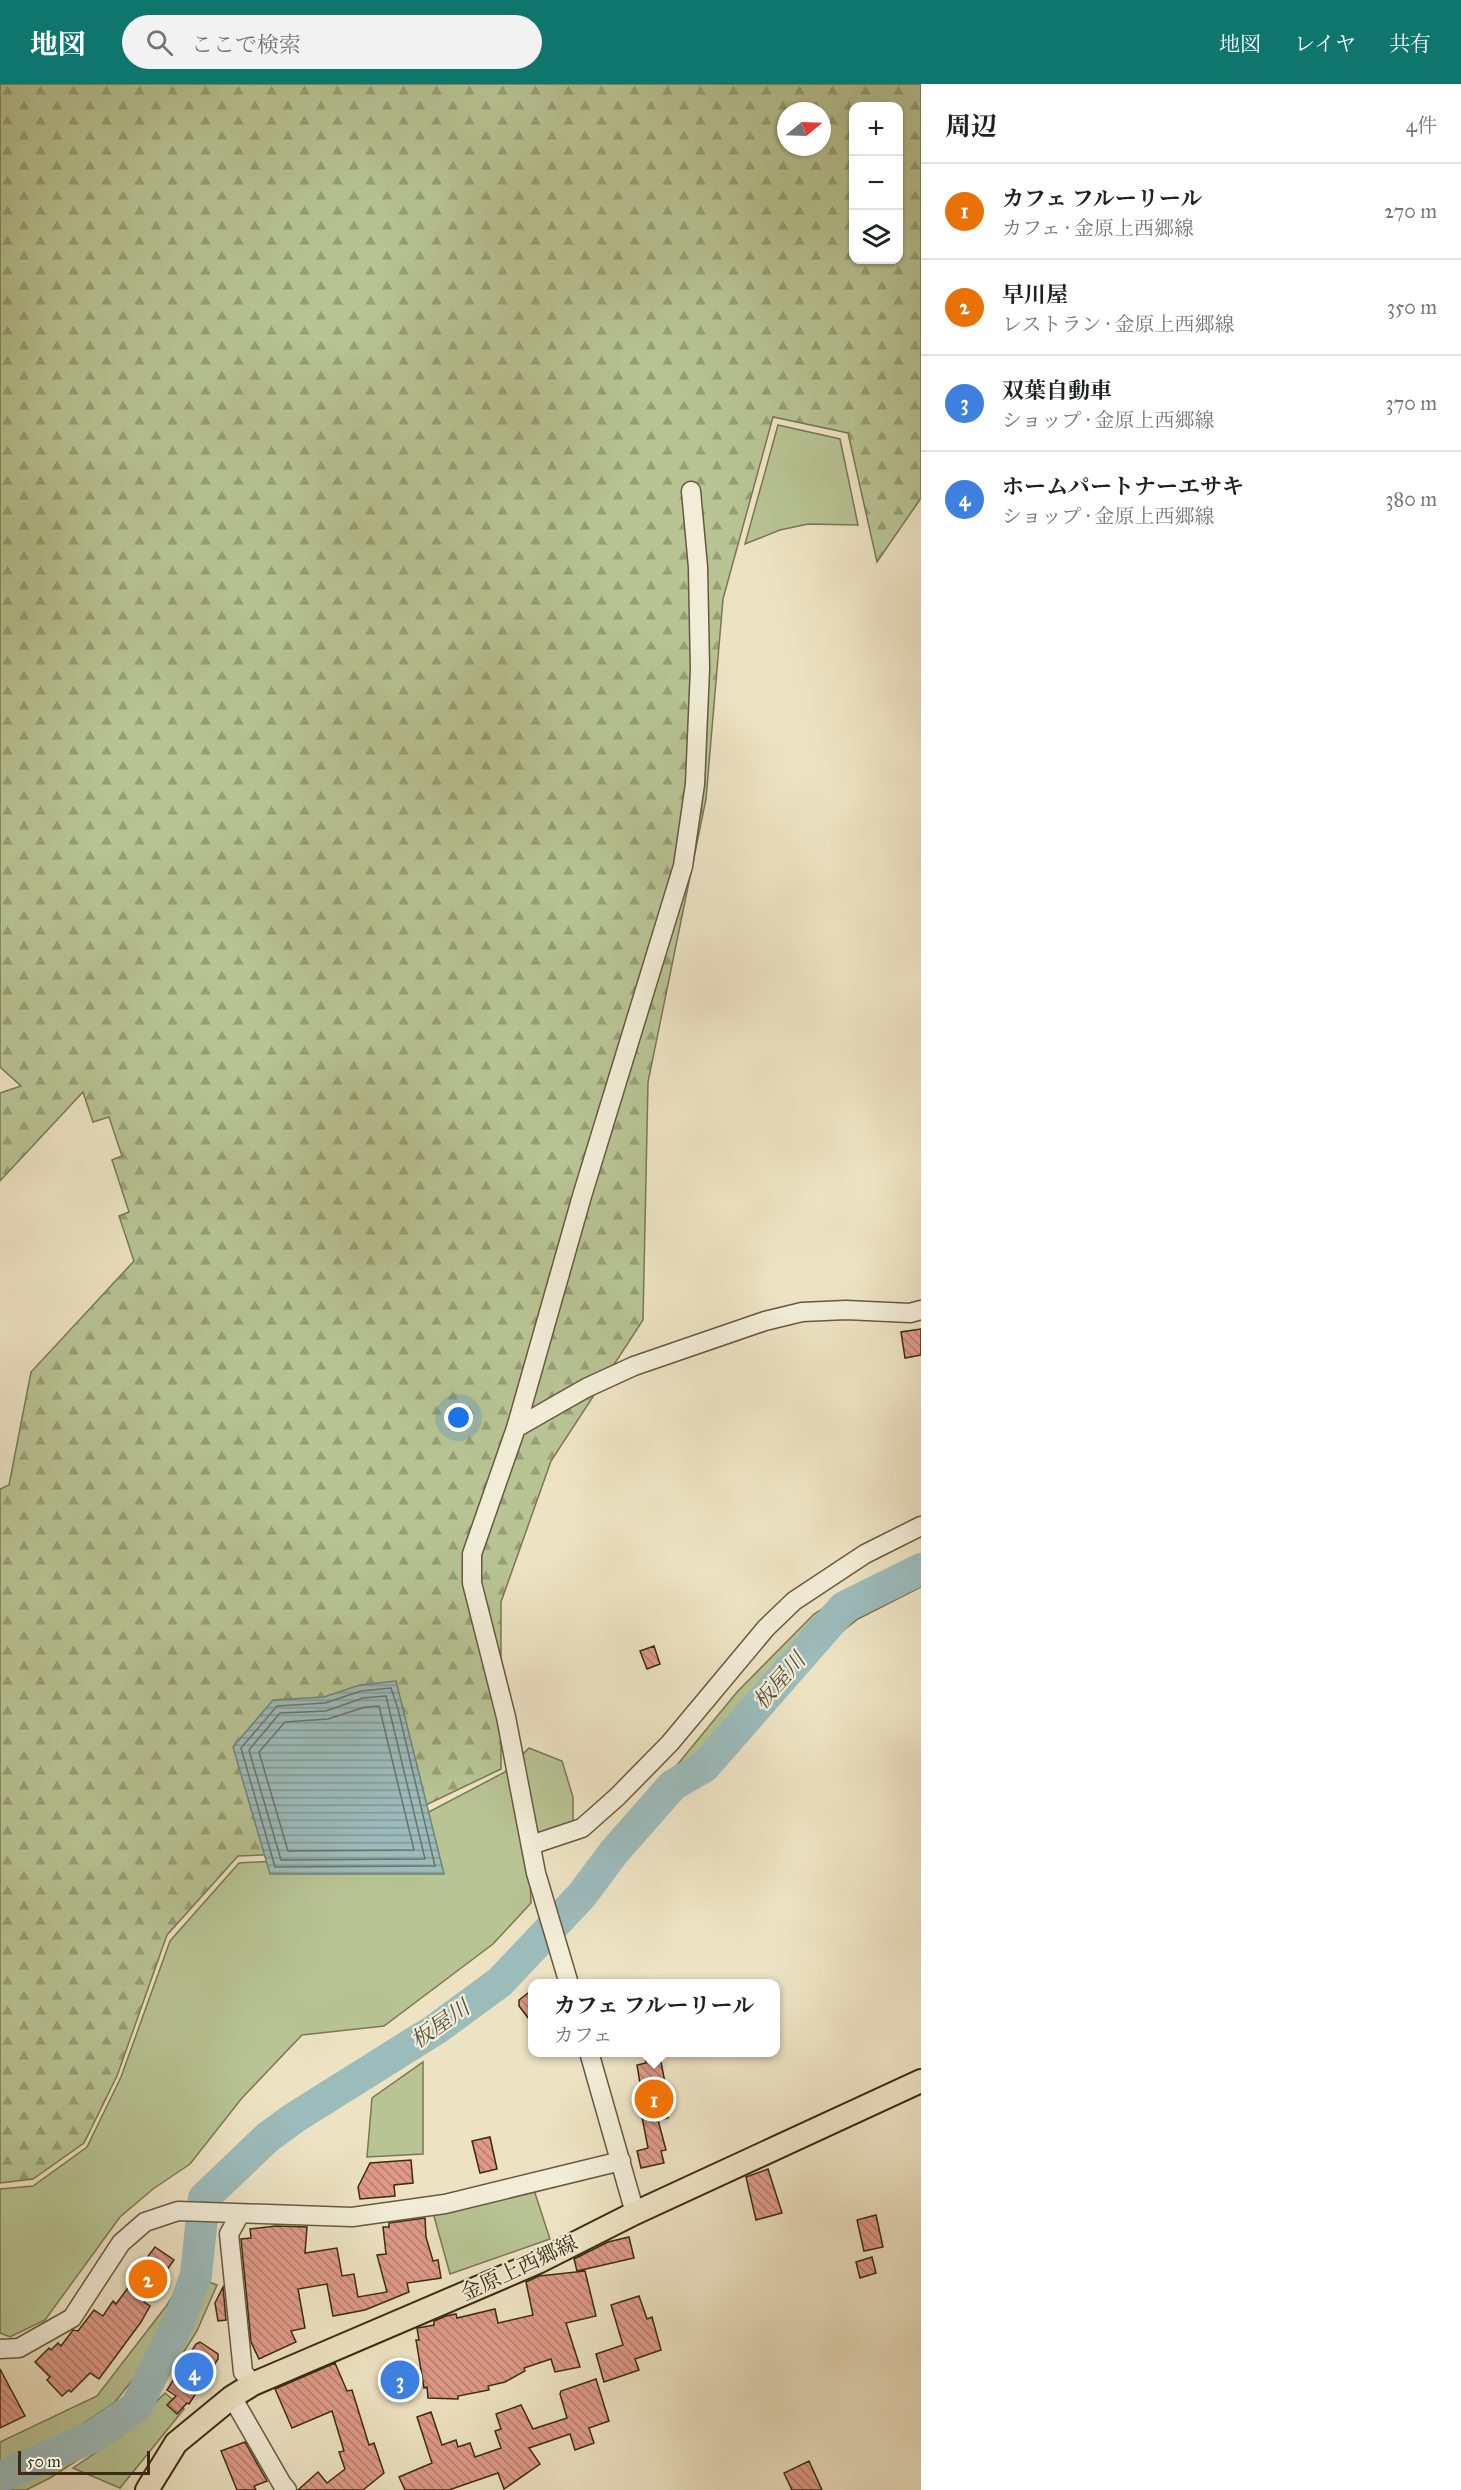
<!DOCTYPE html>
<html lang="ja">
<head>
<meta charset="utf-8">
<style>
	body { margin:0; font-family:"IM FELL Great Primer","Noto Serif JP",serif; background:#f2f2f2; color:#202124 }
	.controls { position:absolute; right:18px; top:18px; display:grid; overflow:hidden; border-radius:12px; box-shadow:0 2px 4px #0004 }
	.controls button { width:54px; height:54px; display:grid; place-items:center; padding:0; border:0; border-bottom:2px solid #e0e0e0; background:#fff; color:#202124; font:30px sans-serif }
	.compass { position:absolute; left:777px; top:18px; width:54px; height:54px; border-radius:50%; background:#fff; box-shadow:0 2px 4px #0004; rotate:71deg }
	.scale { position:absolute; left:18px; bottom:15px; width:132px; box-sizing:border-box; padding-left:6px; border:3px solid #3b2b12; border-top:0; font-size:16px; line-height:21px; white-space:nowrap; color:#3b2b12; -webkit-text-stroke:4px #f3edd8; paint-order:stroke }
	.you { position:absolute; left:459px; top:1334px; width:21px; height:21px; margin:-15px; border:4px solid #fff; border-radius:50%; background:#1a73e8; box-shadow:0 0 0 9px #1a73e833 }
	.badge { display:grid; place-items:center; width:39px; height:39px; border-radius:50%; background:#0f766e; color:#fff; font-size:20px; font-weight:700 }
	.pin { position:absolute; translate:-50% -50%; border:3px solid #fff; box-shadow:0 2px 6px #0006 }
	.popup { position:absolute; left:528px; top:1895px; width:252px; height:78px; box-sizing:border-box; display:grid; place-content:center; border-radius:12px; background:#fff; filter:drop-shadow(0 2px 4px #0005); font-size:20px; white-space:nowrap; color:#757577 }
	.popup b { font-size:22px; color:#202124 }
	.popup::after { content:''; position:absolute; left:50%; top:100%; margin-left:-12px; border:12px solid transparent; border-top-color:#fff }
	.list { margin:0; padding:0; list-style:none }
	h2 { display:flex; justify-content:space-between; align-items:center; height:78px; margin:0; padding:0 24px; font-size:26px }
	h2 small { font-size:20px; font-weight:400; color:#757577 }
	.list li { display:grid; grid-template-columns:39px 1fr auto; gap:18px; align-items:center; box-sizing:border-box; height:96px; padding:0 24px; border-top:2px solid #e0e0e0 }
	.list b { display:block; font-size:22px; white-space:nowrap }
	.list p { margin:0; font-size:20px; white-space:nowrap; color:#757577 }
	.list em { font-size:20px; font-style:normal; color:#757577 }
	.icon { flex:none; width:33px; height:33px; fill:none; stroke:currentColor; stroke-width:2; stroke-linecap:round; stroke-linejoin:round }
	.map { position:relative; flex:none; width:921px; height:2406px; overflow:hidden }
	header { display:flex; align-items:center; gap:36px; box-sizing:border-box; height:84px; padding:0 30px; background:#0f766e; color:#fff }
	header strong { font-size:28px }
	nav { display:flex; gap:33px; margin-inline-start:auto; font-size:21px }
	.search { width:420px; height:54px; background:#f2f2f2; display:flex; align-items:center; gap:15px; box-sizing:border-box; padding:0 21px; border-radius:33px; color:#757577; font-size:22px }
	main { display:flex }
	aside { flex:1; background:#fff }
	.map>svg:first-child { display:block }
	.green { fill:#b8c494; stroke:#7a7853; stroke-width:1.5 }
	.forest { fill:url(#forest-firs); stroke:#7a7853; stroke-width:1.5; fill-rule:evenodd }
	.water { fill:url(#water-rules); stroke:#758278; stroke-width:1.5 }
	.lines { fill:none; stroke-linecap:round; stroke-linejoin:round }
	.shore { stroke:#6c7467; stroke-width:1.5 }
	.river { stroke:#9cbcbc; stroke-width:32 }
	.building { fill:url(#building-back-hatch); stroke:#3b2b12; stroke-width:1.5 }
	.minor-casing { stroke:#68593e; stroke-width:21 }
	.major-casing { stroke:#3b2b12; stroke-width:26 }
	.minor { stroke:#f3edd8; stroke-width:18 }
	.major { stroke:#ede3c3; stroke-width:22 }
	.labels { text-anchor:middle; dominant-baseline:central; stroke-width:4.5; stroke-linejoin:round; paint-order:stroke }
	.street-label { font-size:21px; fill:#3b2b12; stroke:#f3edd8 }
	.water-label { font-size:22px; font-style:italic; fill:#534f3c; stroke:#f3edd8 }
</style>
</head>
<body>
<header>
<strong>地図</strong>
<div class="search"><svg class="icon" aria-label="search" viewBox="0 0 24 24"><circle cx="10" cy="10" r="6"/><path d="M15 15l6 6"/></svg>ここで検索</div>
<nav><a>地図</a><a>レイヤ</a><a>共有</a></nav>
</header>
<main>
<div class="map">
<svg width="921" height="2406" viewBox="0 0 921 2406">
	<defs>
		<pattern id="forest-firs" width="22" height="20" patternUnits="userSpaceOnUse" patternTransform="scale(1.5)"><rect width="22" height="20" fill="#b8c494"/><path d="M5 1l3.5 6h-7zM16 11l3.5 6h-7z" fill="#979f77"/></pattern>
		<pattern id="water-rules" width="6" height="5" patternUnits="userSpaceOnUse" patternTransform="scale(1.5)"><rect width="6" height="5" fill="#9cbcbc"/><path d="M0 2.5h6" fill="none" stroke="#809997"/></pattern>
		<pattern id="building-back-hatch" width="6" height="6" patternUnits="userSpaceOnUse" patternTransform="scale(1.5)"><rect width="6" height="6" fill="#df9a88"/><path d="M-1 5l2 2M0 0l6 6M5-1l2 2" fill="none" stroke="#b67e6e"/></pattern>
	</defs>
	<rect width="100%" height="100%" fill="#ede3c3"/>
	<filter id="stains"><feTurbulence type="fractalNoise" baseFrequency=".00333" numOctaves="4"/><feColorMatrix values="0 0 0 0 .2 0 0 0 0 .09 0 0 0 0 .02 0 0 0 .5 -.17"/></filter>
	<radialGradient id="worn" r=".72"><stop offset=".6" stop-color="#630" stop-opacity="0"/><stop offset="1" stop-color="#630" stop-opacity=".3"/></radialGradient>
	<path class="green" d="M778,341L840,355L858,441L808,440L780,446L745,460Z
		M921,1493V1503L858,1535L805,1576L824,1549L866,1518Z
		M851,1507L820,1534L696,1684L684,1687L673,1686L737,1608L814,1530Z
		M529,1664L562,1677L573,1713V1742L529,1771L531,1819L493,1860L384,1942L302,1951L242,2014L190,2080L153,2105L120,2133L45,2236L10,2253L0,2249V2105L33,2102L87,2063L121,1993L170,1857L239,1779L343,1773L505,1688Z
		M423,1978V2070L367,2073L372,2014Z
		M533,2103L550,2155L450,2190L432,2125Z
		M186,2190L192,2192L157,2265L115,2318L74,2346L0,2378V2358L97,2312L167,2221Z
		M201,2195L217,2201L197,2247L168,2293L134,2332L81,2374L50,2394L26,2406H0V2401C76,2370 143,2328 180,2252C189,2234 194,2214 201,2195Z
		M165,2309L184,2325L120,2404L73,2384L122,2351Z"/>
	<path class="forest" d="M0,0H921V414L877,478L848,349L773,333L723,515L706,715L648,998L643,1236L551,1377L501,1518V1685L405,1731L334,1768L238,1772L167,1851L117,1992L84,2059L33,2095L0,2099V1405L9,1401L31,1288L134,1177L119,1132L129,1128L112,1076L122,1072L109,1033L93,1038L83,1008L0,1097V1009L21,1002L0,983ZM854,22H898V176H854ZM786,27H822V63H786Z"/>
	<path class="water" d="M396,1597L444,1790H270L233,1663L273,1616L324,1613L360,1601Z"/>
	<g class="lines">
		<path class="shore" d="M391,1604L398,1625L435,1782L275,1783L241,1664L277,1622L325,1619L361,1607Z
			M386,1612L425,1775L281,1776L249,1666L280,1629L326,1627L363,1614Z
			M379,1622L414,1766L288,1767L259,1668L285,1638L328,1635L365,1623Z"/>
		<path class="river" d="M0,2393L92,2353L136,2323L180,2235L196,2191L204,2114L268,2053L294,2034L436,1945L500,1898L582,1811L614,1768L673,1701L704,1683L844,1523L921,1485"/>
	</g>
	<path class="building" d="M921,1245V1271L905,1274L901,1248Z
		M654,1562L660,1580L647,1585L640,1567Z
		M532,1906V1939L519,1922V1916Z
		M644,1968H659L669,2019H665L668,2034L658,2036L666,2066L661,2067L664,2079L641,2084L637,2067L648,2064L638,2012L642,2011L637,1981L646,1979Z
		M490,2053L497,2085L480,2089L472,2057Z
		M411,2076L413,2099L394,2101L395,2112L360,2115L358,2103L370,2079Z
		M768,2085L782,2129L756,2136L746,2093Z
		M876,2131L883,2163L864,2167L857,2136Z
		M425,2134L426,2153L433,2177L438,2176L441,2194L407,2199L409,2208L365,2226L333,2232L327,2200L298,2205L305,2244L291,2247L296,2258L259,2275L251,2258L241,2155L251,2154L250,2145L276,2142L307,2143L305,2169L337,2164L342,2192L354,2190L358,2213L387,2208L377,2171L386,2170L383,2143H389V2139Z
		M629,2153L634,2174L577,2187L574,2175L608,2158Z
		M155,2163L174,2176L144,2218L150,2222L141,2238L99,2295L90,2289L71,2308L69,2306L62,2312L47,2296L50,2293L35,2278L49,2264L51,2266L58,2259L61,2262L73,2246L78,2247L94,2226L103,2232L113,2217L116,2220L145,2181L143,2179Z
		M872,2173L876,2189L860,2194L856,2178Z
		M585,2187L596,2232L566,2239L580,2283L555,2288L551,2275L524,2284L525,2287L505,2298L488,2302L489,2306L458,2312V2315L428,2314L427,2303L424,2304L416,2256H419L417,2244L434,2241V2237L446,2232L456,2230L457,2234L495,2225L498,2239L533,2231L526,2198L539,2192Z
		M223,2203L226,2236L218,2237L215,2219Z
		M639,2212L647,2235L652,2233L661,2266L635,2275L639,2286L604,2298L596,2270L623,2261L611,2221Z
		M200,2258L218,2270V2275L189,2320L187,2319L177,2330L167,2321L176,2312L167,2306L196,2260Z
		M335,2279L347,2307L352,2306L369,2361L374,2359L384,2389L363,2406H298L318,2388L327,2399L345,2385L339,2368L344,2367L332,2327L292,2344L275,2305Z
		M0,2285L25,2332L0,2344Z
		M596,2295L609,2337L589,2344L594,2359L575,2366L570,2350L529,2364L540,2380L504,2405L498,2389L449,2406H405L399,2393L432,2379L417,2333L431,2328L442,2361L456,2356L458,2363L470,2359L475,2373L501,2364L495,2347L501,2345L496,2330L521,2321L533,2345L567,2334L560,2310L561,2307Z
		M245,2358L267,2397L254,2402L256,2406H237L221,2367Z
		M809,2377L822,2406H792L784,2389Z"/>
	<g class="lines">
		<defs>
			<path id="minor" d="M516,1344L586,1304L634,1282L765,1237L802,1228L846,1226L910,1229L921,1226
				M531,1761L582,1744L617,1713L670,1659L766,1544L794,1517L865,1470L921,1442
				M569,1900L536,1789L506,1633L472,1499V1470L516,1344L582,1112L683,782L695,700L700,585L698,483L691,407
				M589,1968L635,2129
				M240,2130L229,2150L243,2288L253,2300
				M0,2265L19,2264L72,2234L121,2159L145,2138L178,2127L352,2133L445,2120L621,2077
				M232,2313L282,2400L287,2406"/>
			<path id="major" d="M147,2406L176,2359L232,2313L253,2300L538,2178L635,2129L921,1997"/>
		</defs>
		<use href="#minor" class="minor-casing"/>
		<use href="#major" class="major-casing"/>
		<use href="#minor" class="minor"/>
		<use href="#major" class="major"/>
	</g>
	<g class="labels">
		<g class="street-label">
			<text transform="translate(519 2184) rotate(-25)">金原上西郷線</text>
		</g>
		<g class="water-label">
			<text transform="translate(779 1597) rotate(-49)">板屋川</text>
			<text transform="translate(440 1940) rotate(-35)">板屋川</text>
		</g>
	</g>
	<rect width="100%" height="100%" filter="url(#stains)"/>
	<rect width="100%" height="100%" fill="url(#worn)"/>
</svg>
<div class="controls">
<button>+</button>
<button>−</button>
<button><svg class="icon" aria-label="layers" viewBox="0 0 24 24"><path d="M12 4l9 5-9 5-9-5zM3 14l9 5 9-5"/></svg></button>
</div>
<svg class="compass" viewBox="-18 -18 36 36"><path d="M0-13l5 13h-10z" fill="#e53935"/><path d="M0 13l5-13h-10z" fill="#757577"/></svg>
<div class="scale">50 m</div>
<div class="you"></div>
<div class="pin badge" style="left:654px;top:2015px;background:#e8710a">1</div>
<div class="popup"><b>カフェ フルーリール</b>カフェ</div>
<div class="pin badge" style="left:148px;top:2195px;background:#e8710a">2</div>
<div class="pin badge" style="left:400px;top:2296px;background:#3f7fe0">3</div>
<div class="pin badge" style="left:194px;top:2288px;background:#3f7fe0">4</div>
</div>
<aside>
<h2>周辺<small>4件</small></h2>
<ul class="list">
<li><span class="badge" style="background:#e8710a">1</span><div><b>カフェ フルーリール</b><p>カフェ · 金原上西郷線</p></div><em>270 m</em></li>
<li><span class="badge" style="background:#e8710a">2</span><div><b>早川屋</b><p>レストラン · 金原上西郷線</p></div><em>350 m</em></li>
<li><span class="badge" style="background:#3f7fe0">3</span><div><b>双葉自動車</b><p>ショップ · 金原上西郷線</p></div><em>370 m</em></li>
<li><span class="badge" style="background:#3f7fe0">4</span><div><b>ホームパートナーエサキ</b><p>ショップ · 金原上西郷線</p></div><em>380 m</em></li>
</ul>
</aside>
</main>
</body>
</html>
